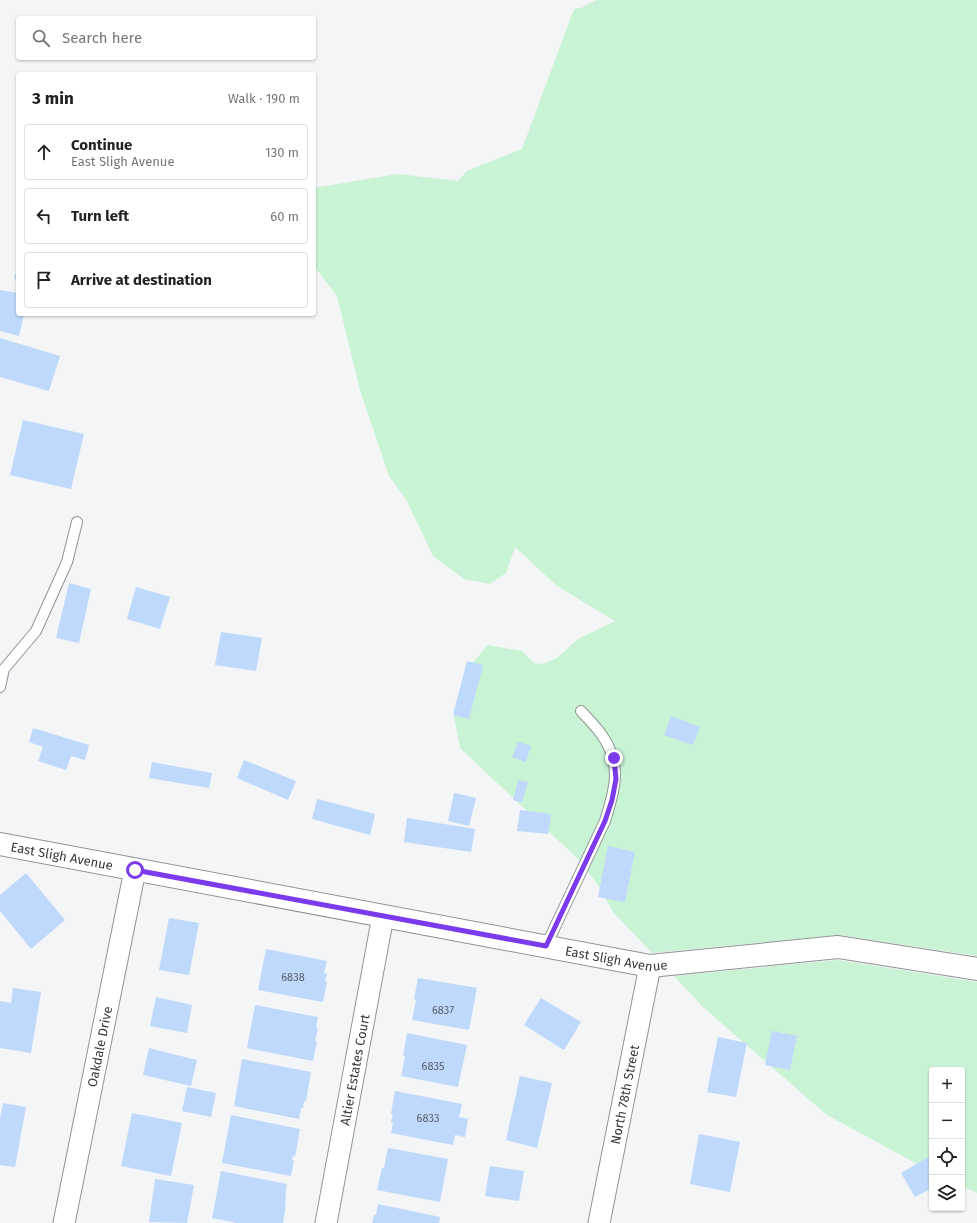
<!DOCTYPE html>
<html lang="en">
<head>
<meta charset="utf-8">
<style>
	body { margin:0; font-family:"Fira Sans",sans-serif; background:#f2f2f2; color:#222 }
	.controls { position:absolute; right:12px; bottom:12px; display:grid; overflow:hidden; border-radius:4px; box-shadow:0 1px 3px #0004 }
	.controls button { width:36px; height:36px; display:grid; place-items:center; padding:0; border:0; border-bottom:1px solid #e0e0e0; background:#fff; color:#222; font:20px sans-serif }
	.stop { position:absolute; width:12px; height:12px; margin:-9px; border:3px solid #7c3aed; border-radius:50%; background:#fff }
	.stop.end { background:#7c3aed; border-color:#fff; box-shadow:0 1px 4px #0008 }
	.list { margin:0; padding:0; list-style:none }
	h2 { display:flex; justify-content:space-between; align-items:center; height:52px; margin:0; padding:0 16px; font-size:17px }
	h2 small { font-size:13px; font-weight:400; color:#767676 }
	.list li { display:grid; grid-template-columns:26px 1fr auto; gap:12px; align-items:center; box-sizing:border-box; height:56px; margin:0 8px 8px; padding:0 8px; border:1px solid #e0e0e0; border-radius:4px }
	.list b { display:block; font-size:15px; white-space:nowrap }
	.list p { margin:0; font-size:13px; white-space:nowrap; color:#767676 }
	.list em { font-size:13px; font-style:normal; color:#767676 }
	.icon { flex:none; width:22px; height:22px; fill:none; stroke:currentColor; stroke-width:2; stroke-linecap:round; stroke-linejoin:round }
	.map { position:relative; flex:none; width:977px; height:1223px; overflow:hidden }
	.search { position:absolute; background:#fff; box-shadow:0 1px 3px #0004; left:16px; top:16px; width:300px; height:44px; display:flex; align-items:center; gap:10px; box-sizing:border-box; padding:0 14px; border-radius:4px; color:#767676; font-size:15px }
	.panel { position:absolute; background:#fff; box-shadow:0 1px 3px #0004; left:16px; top:72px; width:300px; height:244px; border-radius:4px }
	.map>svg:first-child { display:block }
	.green { fill:#c9f3d5 }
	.building { fill:#bed9fb }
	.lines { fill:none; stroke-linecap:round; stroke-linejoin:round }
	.service-casing { stroke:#919395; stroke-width:12 }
	.minor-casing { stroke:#919395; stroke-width:23 }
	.tertiary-casing { stroke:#919395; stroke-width:24 }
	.service { stroke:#fff; stroke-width:10 }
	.minor { stroke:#fff; stroke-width:21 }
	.tertiary { stroke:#fff; stroke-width:22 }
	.route { stroke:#7c3aed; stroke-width:5 }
	.labels { text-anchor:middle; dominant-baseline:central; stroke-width:3.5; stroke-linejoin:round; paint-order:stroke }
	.number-label { font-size:11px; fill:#5a616a }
	.street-label { font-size:13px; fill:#38393a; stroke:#f3f5f7 }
</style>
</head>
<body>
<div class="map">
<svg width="977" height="1223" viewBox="0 0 977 1223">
	<rect width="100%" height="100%" fill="#f3f5f7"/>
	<path class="green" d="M596,0H977V956L840,935L652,953L613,912L598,885L578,859L460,748L453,711L461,694L465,672L488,645L522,651L534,663L543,664L557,658L578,639L615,621L557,586L515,547L506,573L490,584L464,579L433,556L407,501L389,476L360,390L337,296L314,266V188L398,174L458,181L467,171L522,149L574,9L581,8Z
		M837,960L977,982V1193L962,1186V1070H932V1172L827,1115L703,1007L674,976Z"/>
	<path class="building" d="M18,267V280L14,279Z
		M0,290L18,293V314H24L19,336L0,331Z
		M0,338L60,356L49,391L0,377Z
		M23,420L84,434L71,489L10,475Z
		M69,583L91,589L79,643L56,638Z
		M136,587L170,597L160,629L127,619Z
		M221,632L262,638L256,671L215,665Z
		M467,661L483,665L469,719L453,715Z
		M671,716L700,727L693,745L664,735Z
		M33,728L89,745L85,760L71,756L66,770L38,761L43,747L29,742Z
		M518,742L531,746L526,762L512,757Z
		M244,760L296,781L288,800L237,778Z
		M152,762L212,773L209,788L149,778Z
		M518,780L528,782L522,802L513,800Z
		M454,793L476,798L469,826L448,821Z
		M317,799L375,814L370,835L312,819Z
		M520,810L551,814L548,834L517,831Z
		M407,818L475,829L471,852L404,842Z
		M608,846L635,852L625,902L598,897Z
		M26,873L65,920L31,949L0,911V895Z
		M169,918L199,923L189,975L159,970Z
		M266,949L327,961L324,973L327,974L325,981L327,982L323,1002L258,990Z
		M418,978L477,988L469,1030L412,1020L416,1000L414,999Z
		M13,988L41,992L31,1053L0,1048V1001L11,1003Z
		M156,997L192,1005L187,1033L150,1026Z
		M541,998L581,1022L564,1050L524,1025Z
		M255,1005L318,1017L316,1027L318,1028L315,1041H317L313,1061L247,1048Z
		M772,1031L797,1036L790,1070L765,1065Z
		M407,1033L467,1045L458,1087L401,1076L405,1056H403Z
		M718,1037L747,1043L736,1097L707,1092Z
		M149,1048L197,1060L191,1086L143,1075Z
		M242,1059L311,1072L306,1101H304L303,1108H301L299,1119L234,1106Z
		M520,1076L552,1083L537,1148L506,1140Z
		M187,1087L216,1093L211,1117L182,1111Z
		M395,1091L462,1104L459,1117L468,1119L465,1137L455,1135L453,1145L391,1133L393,1123L391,1122L393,1114H391Z
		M3,1103L26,1107L15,1167L0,1165V1119Z
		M132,1113L182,1123L171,1176L121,1166Z
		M231,1115L300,1129L295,1157L293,1156L292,1160L294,1161L291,1176L222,1163Z
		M699,1134L740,1142L730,1192L690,1184Z
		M388,1148L448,1159L440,1202L377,1190L382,1168H384Z
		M932,1155V1188L915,1197L901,1173Z
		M490,1166L524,1171L519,1201L485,1196Z
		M221,1171L287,1184L285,1195H286L285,1204H286L283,1223H237L212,1218Z
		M155,1179L194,1185L187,1223L149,1222Z
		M378,1204L440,1217L439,1223H372L374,1215H376Z"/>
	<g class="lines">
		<defs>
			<path id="service" d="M0,687L4,669L36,631L67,562L77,522
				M546,946L605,821C614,792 622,768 605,740C599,729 589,720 581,711"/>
			<g id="minor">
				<path id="s1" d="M64,1223L135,870"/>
				<path id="s2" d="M326,1223L383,916"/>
				<path id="s3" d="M599,1223L650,966"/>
			</g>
			<g id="tertiary">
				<path id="s4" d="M0,844L650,966L838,947L977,969"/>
			</g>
		</defs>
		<use href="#service" class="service-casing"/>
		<use href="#minor" class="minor-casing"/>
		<use href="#tertiary" class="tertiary-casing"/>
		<use href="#service" class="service"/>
		<use href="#minor" class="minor"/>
		<use href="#tertiary" class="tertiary"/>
	</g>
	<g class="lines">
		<path class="route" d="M135,870L546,946L605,821L612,800L616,779L614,758"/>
	</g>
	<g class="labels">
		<g class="number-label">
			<text x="293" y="977">6838</text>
			<text x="443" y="1010">6837</text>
			<text x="433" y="1066">6835</text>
			<text x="428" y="1118">6833</text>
		</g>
		<g class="street-label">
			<text stroke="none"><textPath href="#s4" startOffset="63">East Sligh Avenue</textPath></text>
			<text stroke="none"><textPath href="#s4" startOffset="627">East Sligh Avenue</textPath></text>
			<text stroke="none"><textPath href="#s1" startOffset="180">Oakdale Drive</textPath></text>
			<text stroke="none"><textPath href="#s2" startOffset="156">Altier Estates Court</textPath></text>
			<text stroke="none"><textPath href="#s3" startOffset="131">North 78th Street</textPath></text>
		</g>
	</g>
</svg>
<div class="controls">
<button>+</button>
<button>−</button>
<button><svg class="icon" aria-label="locate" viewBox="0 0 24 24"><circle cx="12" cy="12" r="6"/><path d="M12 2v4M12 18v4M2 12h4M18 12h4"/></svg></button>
<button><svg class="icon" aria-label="layers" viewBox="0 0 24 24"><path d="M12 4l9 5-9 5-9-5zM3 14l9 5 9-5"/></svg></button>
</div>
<div class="stop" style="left:135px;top:870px"></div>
<div class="stop end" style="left:614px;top:758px"></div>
<div class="search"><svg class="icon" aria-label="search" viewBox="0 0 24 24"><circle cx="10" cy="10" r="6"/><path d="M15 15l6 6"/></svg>Search here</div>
<section class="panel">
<h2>3 min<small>Walk · 190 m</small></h2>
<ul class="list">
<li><svg class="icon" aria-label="ahead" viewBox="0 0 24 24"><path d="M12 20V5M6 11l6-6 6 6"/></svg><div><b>Continue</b><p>East Sligh Avenue</p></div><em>130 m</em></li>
<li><svg class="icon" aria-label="left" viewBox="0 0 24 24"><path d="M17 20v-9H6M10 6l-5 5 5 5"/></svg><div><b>Turn left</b></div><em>60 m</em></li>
<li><svg class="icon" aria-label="arrive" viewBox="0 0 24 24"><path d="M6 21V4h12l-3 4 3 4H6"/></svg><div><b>Arrive at destination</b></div></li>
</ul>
</section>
</div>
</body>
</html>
